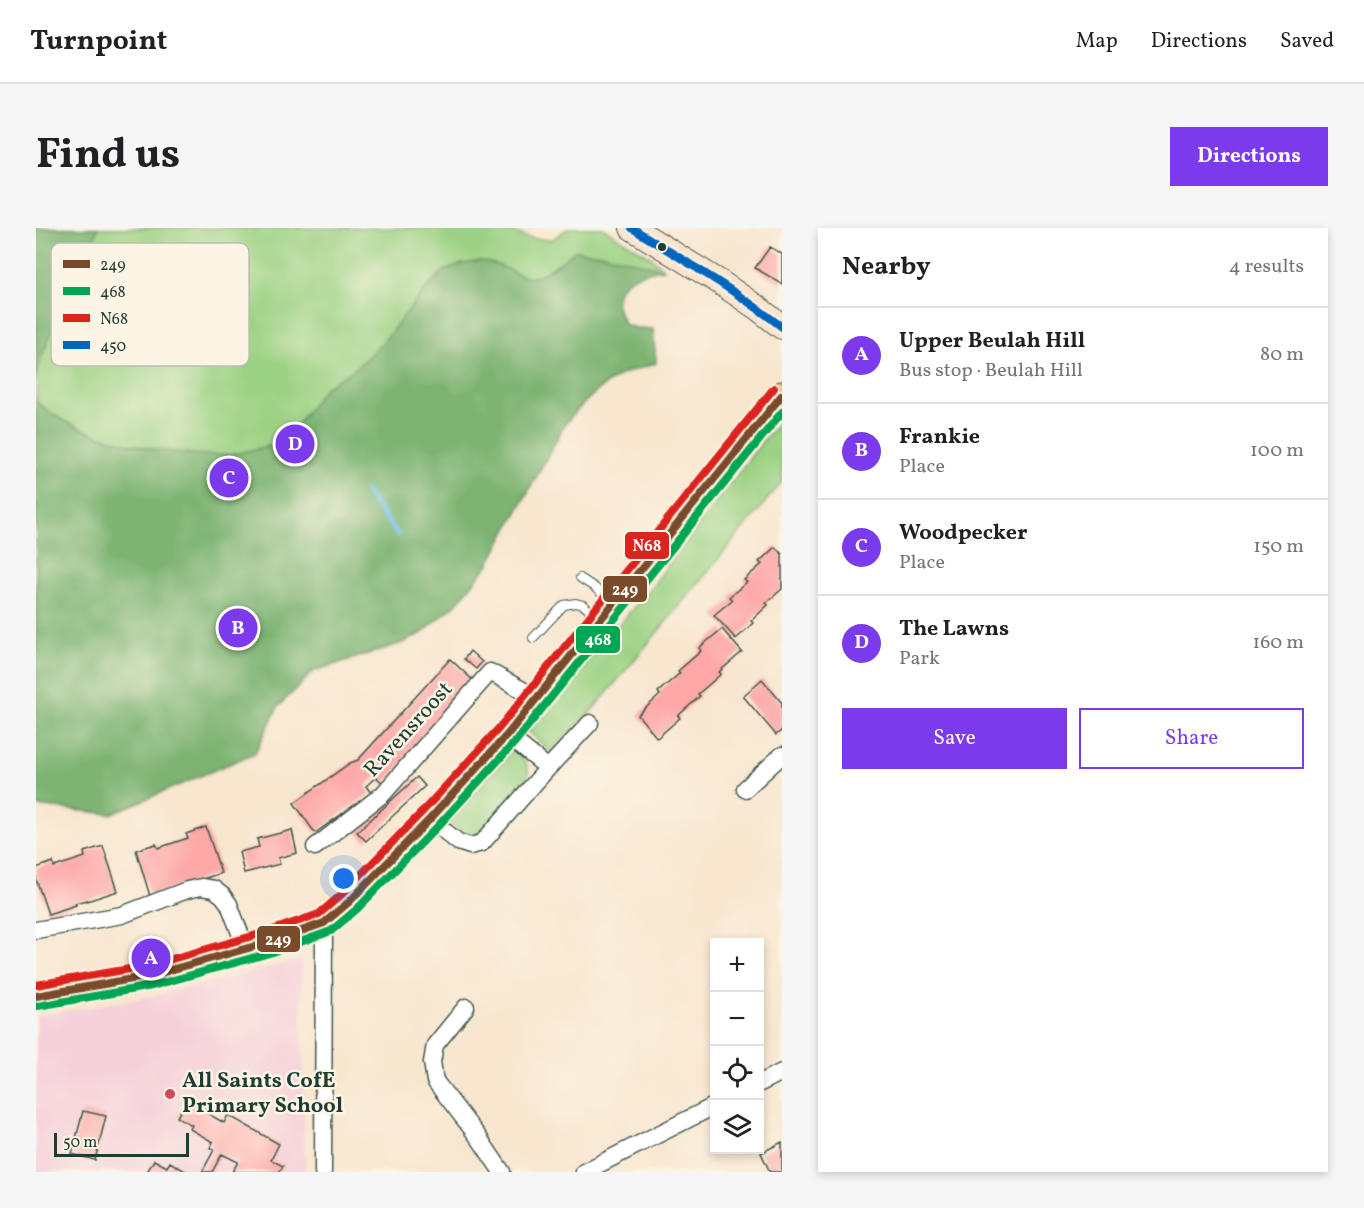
<!DOCTYPE html>
<html lang="en">
<head>
<meta charset="utf-8">
<style>
	body { margin:0; font-family:Vollkorn,serif; background:#f6f6f6; color:#202124 }
	.controls { position:absolute; right:18px; bottom:18px; display:grid; overflow:hidden; border-radius:0px; box-shadow:0 3px 9px #0003 }
	.controls button { width:54px; height:54px; display:grid; place-items:center; padding:0; border:0; border-bottom:2px solid #e0e0e0; background:#fff; color:#202124; font:30px sans-serif }
	.scale { position:absolute; left:18px; bottom:15px; width:135px; box-sizing:border-box; padding-left:6px; border:3px solid #1f3d34; border-top:0; font-size:16px; line-height:21px; white-space:nowrap; color:#1f3d34; -webkit-text-stroke:4px #fcf5e5; paint-order:stroke }
	.you { position:absolute; left:308px; top:651px; width:21px; height:21px; margin:-15px; border:4px solid #fff; border-radius:50%; background:#1a73e8; box-shadow:0 0 0 9px #1a73e833 }
	.badge { display:grid; place-items:center; width:39px; height:39px; border-radius:50%; background:#7c3aed; color:#fff; font-size:20px; font-weight:700 }
	.pin { position:absolute; translate:-50% -50%; border:3px solid #fff; box-shadow:0 2px 6px #0006 }
	.list { margin:0; padding:0; list-style:none }
	h2 { display:flex; justify-content:space-between; align-items:center; height:78px; margin:0; padding:0 24px; font-size:26px }
	h2 small { font-size:20px; font-weight:400; color:#757577 }
	.list li { display:grid; grid-template-columns:39px 1fr auto; gap:18px; align-items:center; box-sizing:border-box; height:96px; padding:0 24px; border-top:2px solid #e0e0e0 }
	.list b { display:block; font-size:22px; white-space:nowrap }
	.list p { margin:0; font-size:20px; white-space:nowrap; color:#757577 }
	.list em { font-size:20px; font-style:normal; color:#757577 }
	.actions { display:flex; gap:12px; padding:18px 24px }
	.actions a { flex:1; padding:14px 0; border:2px solid #7c3aed; border-radius:0px; text-align:center; font-size:21px; color:#7c3aed }
	.actions .main { background:#7c3aed; color:#fff }
	.icon { flex:none; width:33px; height:33px; fill:none; stroke:currentColor; stroke-width:2; stroke-linecap:round; stroke-linejoin:round }
	.map { position:relative; flex:none; width:746px; height:944px; overflow:hidden; border-radius:0px }
	header { display:flex; align-items:center; gap:36px; box-sizing:border-box; height:84px; padding:0 30px; background:#fff; border-bottom:2px solid #e0e0e0 }
	header strong { font-size:28px }
	nav { display:flex; gap:33px; margin-inline-start:auto; font-size:21px }
	.intro { display:flex; align-items:center; justify-content:space-between; box-sizing:border-box; height:144px; padding:0 36px }
	h1 { margin:0; font-size:42px }
	.button { padding:15px 27px; border-radius:0px; background:#7c3aed; color:#fff; font-size:21px; font-weight:700 }
	main { display:flex; gap:36px; padding:0 36px }
	aside { flex:1; background:#fff; border-radius:0px; box-shadow:0 3px 9px #0003 }
	.map>svg:first-child { display:block }
	.built { fill:#f5cfd9 }
	.green { fill:#9cd284; stroke:#5e885c; stroke-width:1.5 }
	.forest { fill:#7db472; stroke:#4e7853; stroke-width:1.5 }
	.lines { fill:none; stroke-linecap:round; stroke-linejoin:round }
	.stream { stroke:#71c2ed; stroke-width:5 }
	.building { fill:#fda8a7 }
	.lane-casing { stroke:#40564b; stroke-width:10 }
	.street-casing { stroke:#40564b; stroke-width:19 }
	.secondary-casing { stroke:#40564b; stroke-width:26 }
	.primary-casing { stroke:#40564b; stroke-width:29 }
	.lane { stroke:#fff; stroke-width:8 }
	.street { stroke:#fff; stroke-width:16 }
	.secondary { stroke:#fce5d0; stroke-width:24 }
	.primary { stroke:#f8bd89; stroke-width:27 }
	.bus-1-casing { stroke:#fcf5e5; stroke-width:12 }
	.bus-2-casing { stroke:#fcf5e5; stroke-width:12 }
	.bus-3-casing { stroke:#fcf5e5; stroke-width:12 }
	.bus-4-casing { stroke:#fcf5e5; stroke-width:12 }
	.bus-1 { stroke:#7a4b2a; stroke-width:8 }
	.bus-2 { stroke:#00a651; stroke-width:8 }
	.bus-3 { stroke:#dc241f; stroke-width:8 }
	.bus-4 { stroke:#0065bd; stroke-width:8 }
	.bus-dot { fill:#1f3d34; stroke:#fcf5e5; stroke-width:2 }
	.poi-dot { fill:#d1495b; stroke:#fcf5e5; stroke-width:2 }
	.labels { text-anchor:middle; dominant-baseline:central; stroke-width:5; stroke-linejoin:round; paint-order:stroke }
	.street-label { font-size:22px; fill:#1f3d34; stroke:#fcf5e5 }
	.poi-label { font-size:22px; font-weight:bold; fill:#1f3d34; stroke:#fcf5e5; text-anchor:start }
	.key { fill:#fcf5e5; stroke:#babeb0; stroke-width:1.5 }
	.key-label { font-size:16px; fill:#1f3d34 }
	.line-badge { stroke:#fcf5e5; stroke-width:2 }
	.badge-label { font-size:16px; text-anchor:middle; font-weight:bold; fill:#fff }
</style>
</head>
<body>
<header>
<strong>Turnpoint</strong>
<nav><a>Map</a><a>Directions</a><a>Saved</a></nav>
</header>
<div class="intro"><h1>Find us</h1><a class="button">Directions</a></div>
<main>
<div class="map">
<svg width="746" height="944" viewBox="0 0 746 944">
	<rect width="100%" height="100%" fill="#fcf5e5"/>
	<filter id="ink" filterUnits="userSpaceOnUse"><feTurbulence type="fractalNoise" baseFrequency=".0167" numOctaves="2"/><feDisplacementMap in="SourceGraphic" scale="12" xChannelSelector="R" yChannelSelector="G"/><feConvolveMatrix kernelMatrix="1 2 1 2 8 2 1 2 1" color-interpolation-filters="sRGB"/></filter>
	<filter id="wash" filterUnits="userSpaceOnUse"><feTurbulence type="fractalNoise" baseFrequency=".008" numOctaves="4" result="noise"/><feDisplacementMap in="SourceGraphic" scale="24" xChannelSelector="R" yChannelSelector="G"/><feGaussianBlur stdDeviation="1.35" result="paint"/><feColorMatrix in="noise" values="0 0 0 0 0 0 0 0 0 0 0 0 0 0 0 0 0 1.4 0 .05"/><feComposite in="paint" operator="in"/></filter>
	<g filter="url(#wash)">
		<rect width="100%" height="100%" fill="#f8e6cf"/>
		<path class="built" d="M265,732L269,944H0V788L117,768Z"/>
		<path class="green" d="M0,0H468L492,10L515,12L533,0H567L615,29L628,41C594,45 566,59 589,97L600,100L617,101L620,135C606,140 591,143 579,150C559,162 543,179 529,196L452,337L419,377L386,405L366,415L214,462L0,453Z
			M746,191V254L560,478L516,525L492,503L618,356L729,210Z
			M477,522C488,533 495,535 491,552L442,606C429,610 422,602 413,594Z"/>
		<path class="forest" d="M0,0H62L3,134L0,150Z
			M539,23L569,26L628,41C594,45 566,59 589,97L600,100L617,101L620,135C606,140 591,143 579,150C559,162 543,179 529,196L452,337L419,377L386,405L366,415L278,443L242,479L219,525L75,586L0,578V167V173C42,212 133,228 189,227C195,227 201,225 207,224C221,221 234,218 248,214L289,159L318,142L348,113L388,63L408,43L426,36L445,33L462,37L487,48L496,49L508,45L525,34Z"/>
		<g class="lines">
			<path class="stream" d="M329,263L362,307"/>
		</g>
		<g id="blocks">
			<path class="building" d="M734,19L746,26V56L719,40Z
				M739,319L746,326V361L730,375L732,377L715,393L717,395L700,411L678,387L696,372L693,369L711,354L708,352L726,336L723,334Z
				M686,401L706,424L683,444L685,446L662,466L664,468L642,488L644,490L621,510L602,487L624,467L622,464L644,445L642,443L665,423L663,420Z
				M434,423L446,434L440,441L428,431Z
				M414,431L440,455L348,556L340,549L330,558L335,565L279,605L258,575L314,535L322,532Z
				M726,451L746,475V502L740,507L707,468Z
				M381,549L389,558L330,613L321,604Z
				M170,599L185,645L114,668L100,622L120,616L122,620L152,610L150,606Z
				M256,602L261,625L242,630L244,636L208,645L203,624L223,619L221,611Z
				M67,618L82,663L51,673V672L39,675L40,677L12,686L0,651V640L17,634L18,639L49,629L48,624Z
				M152,870L171,881L169,884L188,895L192,887L243,916L235,932L247,938L243,944H196L202,934L186,926L176,944H166L178,922L174,920L177,914L154,901L156,897L141,889Z
				M47,883L70,888L59,932L36,926Z
				M746,914V944H734L725,925Z
				M118,932L131,939L134,934L151,944H111Z"/>
		</g>
	</g>
	<g filter="url(#ink)">
		<use href="#blocks" fill-opacity="0" stroke="#40564b" stroke-width="1.5"/>
		<g class="lines">
			<defs>
				<path id="lane" d="M544,350L558,359L574,373
					M497,410L528,377L540,375L547,377L562,389"/>
				<path id="street" d="M471,507L512,540
					M709,561L746,527
					M394,591L422,614L434,618L446,615L512,540L554,495
					M279,619L347,566L454,444L501,470
					M0,702L86,687L151,662L165,659L178,661L187,668L193,676L210,721
					M430,779L399,817L396,834L399,853L443,910L466,944
					M724,855L746,844
					M287,944L288,695
					M548,944L678,878"/>
				<path id="secondary" d="M596,0L685,55L723,81L746,99"/>
				<path id="primary" d="M0,768L113,748L234,714L288,695L313,674L394,591L471,507L746,167"/>
			</defs>
			<use href="#lane" class="lane-casing"/>
			<use href="#street" class="street-casing"/>
			<use href="#secondary" class="secondary-casing"/>
			<use href="#primary" class="primary-casing"/>
			<use href="#lane" class="lane"/>
			<use href="#street" class="street"/>
			<use href="#secondary" class="secondary"/>
			<use href="#primary" class="primary"/>
			<defs>
				<path id="bus-1" d="M0,768L113,748L234,714L288,695L313,674L394,591L471,507L746,167"/>
				<path id="bus-2" d="M2,778L116,758L237,724L295,703L321,681L402,598L479,514L746,184"/>
				<path id="bus-3" d="M0,757L111,738L231,704L283,686L306,666L386,584L463,500L738,160"/>
				<path id="bus-4" d="M596,0C647,32 699,62 746,99"/>
			</defs>
			<use href="#bus-1" class="bus-1-casing"/>
			<use href="#bus-2" class="bus-2-casing"/>
			<use href="#bus-3" class="bus-3-casing"/>
			<use href="#bus-4" class="bus-4-casing"/>
			<use href="#bus-1" class="bus-1"/>
			<use href="#bus-2" class="bus-2"/>
			<use href="#bus-3" class="bus-3"/>
			<use href="#bus-4" class="bus-4"/>
		</g>
	</g>
	<circle class="bus-dot" cx="626" cy="19" r="5"/>
	<circle class="poi-dot" cx="134" cy="866" r="6"/>
	<g class="labels">
		<g class="street-label">
			<text transform="translate(373 502) rotate(-48)">Ravensroost</text>
		</g>
		<g class="poi-label">
			<text x="146" y="853">All Saints CofE<tspan x="146" dy="25">Primary School</tspan></text>
		</g>
	</g>
	<rect x="15" y="15" width="198" height="123" rx="9" class="key"/>
	<rect x="27" y="32" width="27" height="8" fill="#7a4b2a"/>
	<rect x="27" y="59" width="27" height="8" fill="#00a651"/>
	<rect x="27" y="86" width="27" height="8" fill="#dc241f"/>
	<rect x="27" y="113" width="27" height="8" fill="#0065bd"/>
	<g class="key-label">
		<text x="64" y="42">249</text>
		<text x="64" y="69">468</text>
		<text x="64" y="96">N68</text>
		<text x="64" y="123">450</text>
	</g>
	<g class="line-badge">
		<rect x="588" y="303" width="46" height="29" rx="6" fill="#dc241f"/>
		<rect x="566" y="347" width="46" height="28" rx="6" fill="#7a4b2a"/>
		<rect x="539" y="397" width="46" height="29" rx="6" fill="#00a651"/>
		<rect x="220" y="697" width="45" height="28" rx="6" fill="#7a4b2a"/>
	</g>
	<g class="badge-label">
		<text x="611" y="323">N68</text>
		<text x="589" y="367">249</text>
		<text x="562" y="417">468</text>
		<text x="242" y="717">249</text>
	</g>
</svg>
<div class="controls">
<button>+</button>
<button>−</button>
<button><svg class="icon" aria-label="locate" viewBox="0 0 24 24"><circle cx="12" cy="12" r="6"/><path d="M12 2v4M12 18v4M2 12h4M18 12h4"/></svg></button>
<button><svg class="icon" aria-label="layers" viewBox="0 0 24 24"><path d="M12 4l9 5-9 5-9-5zM3 14l9 5 9-5"/></svg></button>
</div>
<div class="scale">50 m</div>
<div class="you"></div>
<div class="pin badge" style="left:115px;top:730px">A</div>
<div class="pin badge" style="left:202px;top:400px">B</div>
<div class="pin badge" style="left:193px;top:250px">C</div>
<div class="pin badge" style="left:259px;top:216px">D</div>
</div>
<aside>
<h2>Nearby<small>4 results</small></h2>
<ul class="list">
<li><span class="badge">A</span><div><b>Upper Beulah Hill</b><p>Bus stop · Beulah Hill</p></div><em>80 m</em></li>
<li><span class="badge">B</span><div><b>Frankie</b><p>Place</p></div><em>100 m</em></li>
<li><span class="badge">C</span><div><b>Woodpecker</b><p>Place</p></div><em>150 m</em></li>
<li><span class="badge">D</span><div><b>The Lawns</b><p>Park</p></div><em>160 m</em></li>
</ul>
<div class="actions"><a class="main">Save</a><a>Share</a></div>
</aside>
</main>
</body>
</html>
